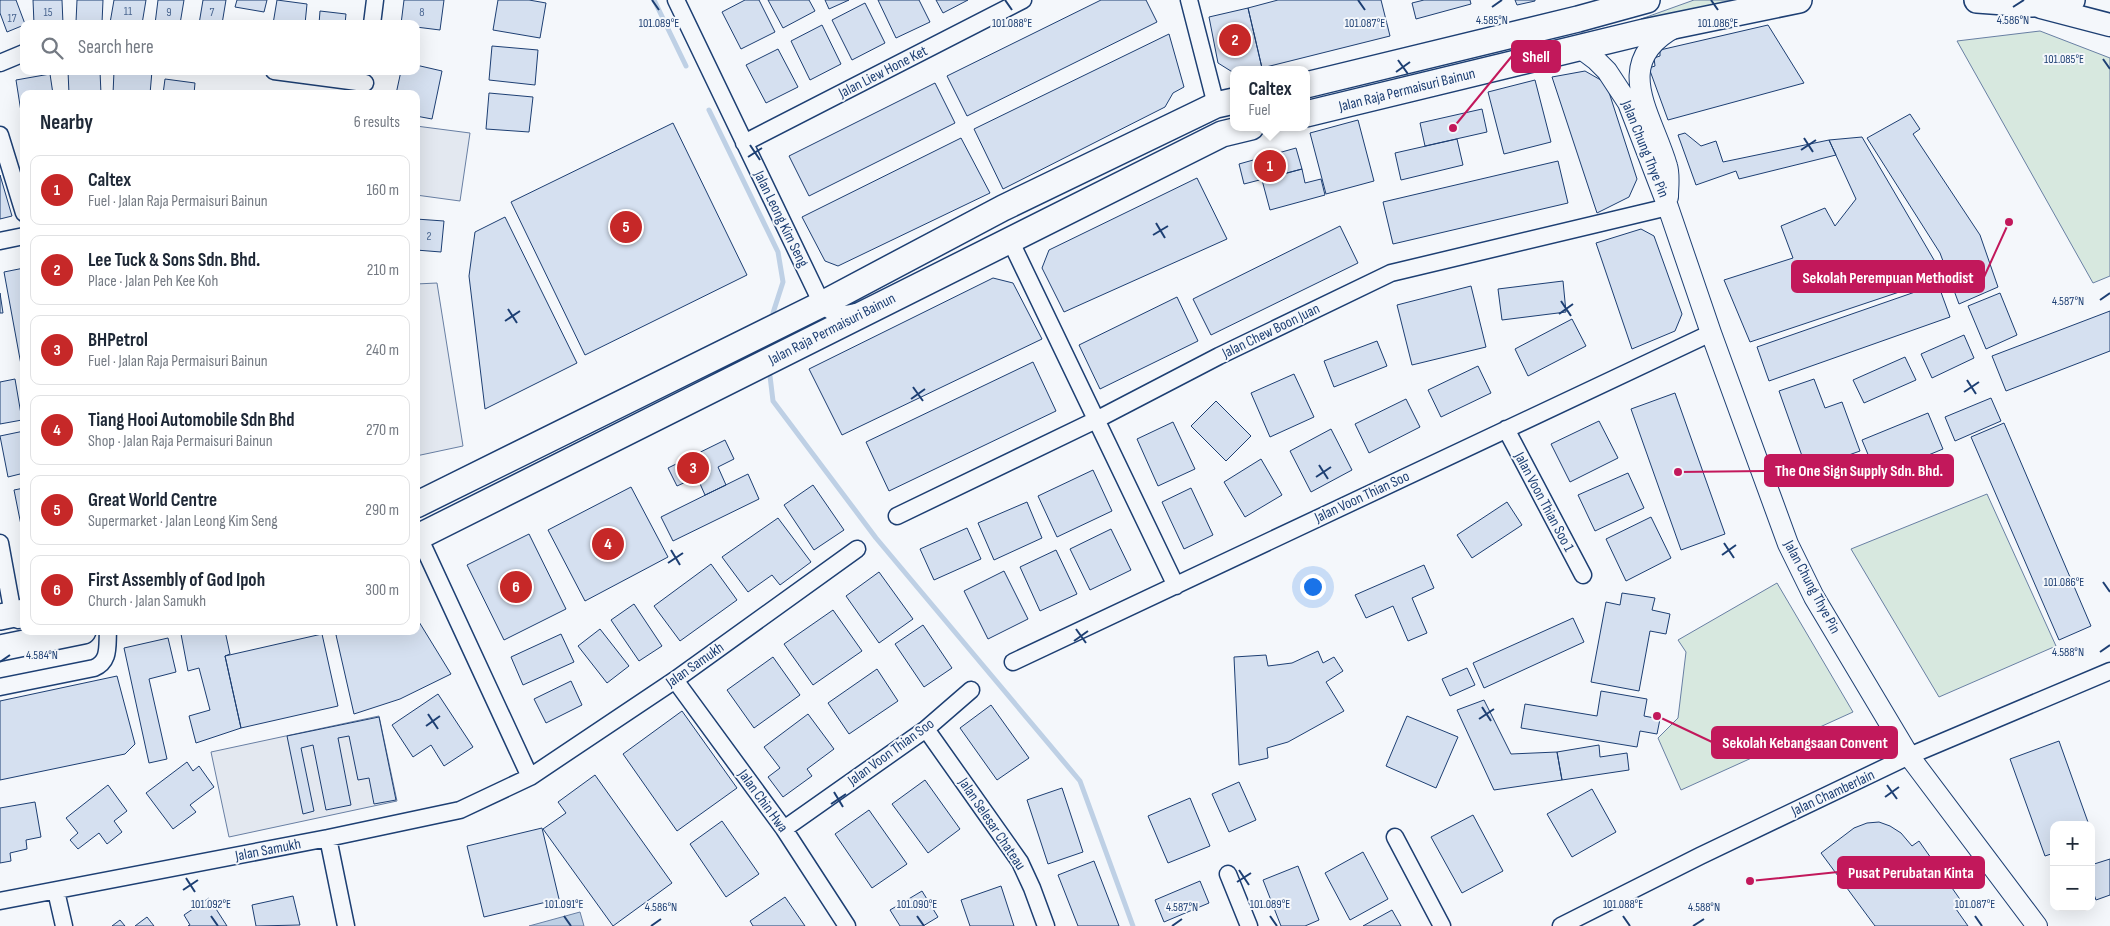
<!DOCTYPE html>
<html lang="en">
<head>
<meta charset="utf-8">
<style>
	body { margin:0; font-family:"Sofia Sans Condensed",sans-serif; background:#f2f2f3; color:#1f2937 }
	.controls { position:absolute; right:15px; bottom:15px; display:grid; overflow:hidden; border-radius:10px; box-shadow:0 5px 20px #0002 }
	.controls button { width:45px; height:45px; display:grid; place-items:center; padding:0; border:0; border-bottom:1px solid #e0e1e3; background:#fff; color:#1f2937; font:25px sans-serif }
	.you { position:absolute; left:1312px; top:586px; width:18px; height:18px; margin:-12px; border:4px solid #fff; border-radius:50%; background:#1a73e8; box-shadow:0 0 0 8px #1a73e833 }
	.badge { display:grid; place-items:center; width:32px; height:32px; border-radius:50%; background:#c62828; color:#fff; font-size:16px; font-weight:700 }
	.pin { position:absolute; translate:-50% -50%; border:2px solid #fff; box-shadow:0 1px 5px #0006 }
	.popup { position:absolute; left:1230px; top:66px; width:80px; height:65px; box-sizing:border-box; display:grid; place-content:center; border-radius:10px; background:#fff; filter:drop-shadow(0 1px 4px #0005); font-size:16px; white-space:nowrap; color:#747a83 }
	.popup b { font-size:19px; color:#1f2937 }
	.popup::after { content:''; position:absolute; left:50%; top:100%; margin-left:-10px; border:10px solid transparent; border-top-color:#fff }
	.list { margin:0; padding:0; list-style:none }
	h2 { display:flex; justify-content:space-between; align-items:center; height:65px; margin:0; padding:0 20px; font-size:21px }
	h2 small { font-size:16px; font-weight:400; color:#747a83 }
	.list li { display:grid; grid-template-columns:32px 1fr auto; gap:15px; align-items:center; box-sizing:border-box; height:70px; margin:0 10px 10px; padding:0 10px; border:1px solid #e0e1e3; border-radius:10px }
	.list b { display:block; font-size:19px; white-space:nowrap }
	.list p { margin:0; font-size:16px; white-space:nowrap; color:#747a83 }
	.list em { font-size:16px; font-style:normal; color:#747a83 }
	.icon { flex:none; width:28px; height:28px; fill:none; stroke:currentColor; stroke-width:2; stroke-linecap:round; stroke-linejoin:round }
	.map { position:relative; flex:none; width:2110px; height:926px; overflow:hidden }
	.search { position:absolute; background:#fff; box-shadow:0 5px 20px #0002; left:20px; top:20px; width:400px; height:55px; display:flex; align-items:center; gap:12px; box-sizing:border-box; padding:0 18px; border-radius:10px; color:#747a83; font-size:19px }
	.panel { position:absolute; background:#fff; box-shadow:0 5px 20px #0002; left:20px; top:90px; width:400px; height:545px; border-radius:10px }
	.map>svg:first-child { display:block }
	.green { fill:#d7e8df; stroke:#687fa3 }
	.parking { fill:#e3e8f0; stroke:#687fa3 }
	.water { fill:#bed0e5; stroke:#687fa3 }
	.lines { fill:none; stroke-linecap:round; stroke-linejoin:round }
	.stream { stroke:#bed0e5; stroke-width:5 }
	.building { fill:#d5e0f0; stroke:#1d3f73 }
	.minor-casing { stroke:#1d3f73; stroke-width:19 }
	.tertiary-casing { stroke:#1d3f73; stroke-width:22 }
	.secondary-casing { stroke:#1d3f73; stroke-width:25 }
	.primary-casing { stroke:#1d3f73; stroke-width:28 }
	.minor { stroke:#f4f7fb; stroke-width:16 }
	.tertiary { stroke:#f4f7fb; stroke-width:20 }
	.secondary { stroke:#f4f7fb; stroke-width:22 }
	.primary { stroke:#f4f7fb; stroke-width:25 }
	.ticks { fill:none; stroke:#1d3f73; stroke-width:2 }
	.labels { text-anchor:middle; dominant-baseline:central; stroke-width:4; stroke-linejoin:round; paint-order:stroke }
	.number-label { font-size:12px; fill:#4b6792 }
	.street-label { font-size:15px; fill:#1d3f73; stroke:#f4f7fb }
	.ticks-label { font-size:12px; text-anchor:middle; fill:#1d3f73; stroke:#f4f7fb; stroke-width:4; stroke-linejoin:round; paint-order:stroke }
	.leader { fill:none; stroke:#c2185b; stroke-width:2 }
	.callout-dot { fill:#c2185b; stroke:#f4f7fb; stroke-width:2 }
	.callout { fill:#c2185b; stroke:#c2185b; stroke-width:2 }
	.callout-label { font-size:16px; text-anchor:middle; font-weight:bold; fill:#fff }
</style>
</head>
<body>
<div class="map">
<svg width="2110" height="926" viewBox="0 0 2110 926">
	<rect width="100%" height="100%" fill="#f4f7fb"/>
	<path class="green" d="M1694,0H1743L1642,22L1641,19Z
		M2040,31L2110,58V276L2093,283L1957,41Z
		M1987,494L2056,646L1939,697L1851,549Z
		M1777,583L1853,712L1681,790L1658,738L1678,718L1686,652L1678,640Z"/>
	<path class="parking" d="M416,126L470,133L460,201L416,195Z
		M437,283L463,446L416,456V284Z
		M379,716L397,801L229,837L211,752Z"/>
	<path class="water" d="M580,912L584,926H529Z"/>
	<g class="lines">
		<path class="stream" d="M654,0L686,66
			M709,110L778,252L783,282L773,313
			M770,376L773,401L876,538L1080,781L1133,926"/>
	</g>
	<path class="building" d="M0,0H16L25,24L24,25L7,32L0,13Z
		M33,0H62L63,24H34Z
		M77,0H103L102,23L76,22Z
		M114,0H146L142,24L110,23Z
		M158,0H184L180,24H155Z
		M203,0H226L222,24H199Z
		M237,0H267L264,12L235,7Z
		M277,0L307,4L305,24H273Z
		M404,0H444L440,30L416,27V24H401Z
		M498,0H529L546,3L540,38L493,30Z
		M745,0H759L775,32L741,49L722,12Z
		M768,0H809L815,11L783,28Z
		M825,0H849L829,9Z
		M878,0H919L930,22L896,38Z
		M936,0H968L943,13Z
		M1101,0H1146L1157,22L967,116L947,76Z
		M1278,0H1381L1390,36L1262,68L1248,8Z
		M1424,0H1470L1471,4L1416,19L1412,3Z
		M1515,0H1535V1L1517,5Z
		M865,3L885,43L852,60L832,20Z
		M1248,8L1262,68L1254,70H1234V73L1218,63L1209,17Z
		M320,11L346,14L345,24H319Z
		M822,25L841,64L810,80L791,41Z
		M1768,25L1804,83L1668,120L1649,68L1655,66L1654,58L1660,56V50Z
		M1169,34L1184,87L1173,93L1165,107L1003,189L974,129Z
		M492,46L538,50L535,85L489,80Z
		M778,49L798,87L766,103L746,65Z
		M416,65L442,71L432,119L416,116V94H396L401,71H416Z
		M68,71H100L101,94H69Z
		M114,71H152L150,94H113Z
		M1585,71L1606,83L1637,179L1629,197L1597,213L1552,77Z
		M50,74L53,94H24L22,118L16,80Z
		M165,79L195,83L194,94H163Z
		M1535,80L1551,142L1504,154L1488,92Z
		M935,83L955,123L809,196L789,156Z
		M489,93L533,97L529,132L486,129Z
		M1482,109L1487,132L1425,146L1420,123Z
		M1910,114L1920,129L1913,134L1980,235L1998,287L1959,304L1940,253L1867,138Z
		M1358,120L1374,181L1326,194L1310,133Z
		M673,123L747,275L585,355L511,202Z
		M1685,133L1701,146L1716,141L1723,162L1829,140L1836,155L1739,179L1736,171L1696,185L1678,135Z
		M1862,137L1944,277L1750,342L1724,280L1793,258L1781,226L1825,208L1835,226L1856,199L1829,140Z
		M961,138L990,193L838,266L825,261L802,217Z
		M1457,139L1463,165L1401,180L1395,153Z
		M1296,148L1302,169L1244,184L1239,164Z
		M1558,161L1568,203L1393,244L1383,202Z
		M1302,169L1305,183L1321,179L1325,195L1270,210L1262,180Z
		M0,175L12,216L0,219Z
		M1197,178L1227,239L1064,312L1042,268L1049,250Z
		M505,217L577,363L485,409L469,276L475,232Z
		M416,219L444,221L441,252L416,250Z
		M1340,226L1358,263L1211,335L1193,299Z
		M1641,229L1654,236L1682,314L1675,331L1632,349L1596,243Z
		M24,268V381L4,272Z
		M993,278L1013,283L1042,339L842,435L809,369Z
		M1563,281L1566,312L1502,320L1498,289Z
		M1938,284L1950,317L1769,381L1757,347Z
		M1471,286L1486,347L1412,365L1397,305Z
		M0,293L3,313H0Z
		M2000,293L2017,335L1986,349L1968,306Z
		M1177,297L1198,341L1100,389L1079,345Z
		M2110,311V351L2006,391L1992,356Z
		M1572,319L1586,346L1528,376L1515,349Z
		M1964,335L1974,358L1932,378L1921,354Z
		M1377,341L1387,366L1334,387L1324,361Z
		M1905,357L1916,380L1864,403L1853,380Z
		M1033,362L1056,411L889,491L866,442Z
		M1478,366L1491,393L1441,417L1428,390Z
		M1294,374L1314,417L1270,437L1251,393Z
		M15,379L22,420L0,424V382Z
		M1814,379L1825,408L1842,402L1860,451L1807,470L1779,391Z
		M1675,393L1725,534L1681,550L1631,409Z
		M1991,398L2001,421L1955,441L1945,417Z
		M1406,399L1420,427L1369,453L1355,424Z
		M1216,401L1251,436L1226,461L1191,426Z
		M1928,413L1943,449L1926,456L1932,471L1906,481L1900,467L1877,476L1862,440Z
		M1599,421L1618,458L1570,482L1551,444Z
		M1173,422L1195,469L1158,486L1137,439Z
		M2004,423L2091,626L2059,640L1971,437Z
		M1331,429L1352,470L1311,492L1290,451Z
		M24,431V473L8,477L0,436Z
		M725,440L734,459L718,467L726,485L705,495L697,477L677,486L668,468Z
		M1261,459L1282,495L1245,517L1224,482Z
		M1093,470L1112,511L1057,537L1038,496Z
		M1628,473L1644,508L1595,531L1578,495Z
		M748,474L759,499L673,541L661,517Z
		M813,485L844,530L814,550L784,505Z
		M631,487L668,557L585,601L548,530Z
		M24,488V530H22L14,490Z
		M1191,488L1213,535L1184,549L1162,502Z
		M1027,502L1042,538L994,560L978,523Z
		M1507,502L1522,525L1472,558L1457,535Z
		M1651,517L1671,558L1626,581L1606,539Z
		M778,518L811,562L780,585L772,575L748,592L722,557Z
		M967,528L981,559L934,580L920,549Z
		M1111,529L1131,570L1090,590L1070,549Z
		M529,534L566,609L504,640L467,565Z
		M1056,550L1077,594L1040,611L1020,567Z
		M711,564L737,600L680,641L654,606Z
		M1424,565L1434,588L1412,598L1427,633L1408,641L1393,606L1366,618L1355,595Z
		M1004,571L1028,619L988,639L964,591Z
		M879,572L913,619L879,643L846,596Z
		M1622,593L1655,598L1652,610L1670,614L1666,634L1650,631L1639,691L1591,682L1606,602L1620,605Z
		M634,604L662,646L639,661L611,620Z
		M833,610L862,651L813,685L784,644Z
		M416,617L451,674L400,699L354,714L336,635L344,631H416Z
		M1573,618L1584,642L1484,688L1473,663Z
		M923,625L952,668L924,687L895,644Z
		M600,629L629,666L607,683L578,646Z
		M194,631H225L230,654L225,656L241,728L196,743L189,716L210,710L199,668L188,671L181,634Z
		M322,634L338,706L241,728L225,656Z
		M561,634L574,662L523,685L511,657Z
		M168,638L176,672L149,679L167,759L149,763L124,648Z
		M1318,651L1323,663L1334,657L1343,671L1326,682L1344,711L1288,742L1267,748L1268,758L1239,765L1234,657L1266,655L1268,666L1292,663Z
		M773,657L800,695L754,728L727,690Z
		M1467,668L1475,685L1450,696L1442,679Z
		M877,669L898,701L849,734L828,703Z
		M117,676L135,744L125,754L0,780V701Z
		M571,681L582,705L546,723L534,699Z
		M1601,691L1647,699L1644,716L1660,719L1657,734L1640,731L1637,747L1521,728L1525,704L1597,716Z
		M438,694L473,747L444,766L431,745L413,757L392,725Z
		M1484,700L1511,754L1557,752L1562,780L1494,790L1457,710Z
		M991,705L1029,758L997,780L960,728Z
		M682,711L737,788L677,831L623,754Z
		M808,714L834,749L807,769L812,776L783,797L768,777L780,768L764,747Z
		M1407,716L1458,737L1436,788L1386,766Z
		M379,717L396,800L374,804L369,778L358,780L349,736L338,738L351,805L326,810L313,745L301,748L314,811L303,814L287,736Z
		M2059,741L2089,825H2054V853L2045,856L2010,759Z
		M1599,745L1600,757L1627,753L1629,770L1562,780L1557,752Z
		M187,762L193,771L199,766L214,787L190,805L196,812L173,829L146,793Z
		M595,775L672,883L613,926L543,829L566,813L558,802Z
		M925,780L960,829L928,853L892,804Z
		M1239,782L1256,820L1229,832L1212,794Z
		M108,785L127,811L114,821L122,832L107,844L99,833L78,849L70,840L78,833L66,818Z
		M1062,788L1083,852L1048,864L1027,800Z
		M1592,789L1616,832L1572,857L1547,814Z
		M1190,798L1210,846L1168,863L1148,816Z
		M35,802L41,837L26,840L27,849L10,853L11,861L0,863V808Z
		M869,810L907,864L872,888L835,834Z
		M1473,815L1503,871L1462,893L1431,837Z
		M722,821L759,874L726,897L690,844Z
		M1879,822L1890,826L1901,833L1912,846L1919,841L1964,905L1956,909L1968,926H1875L1821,853L1854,828L1867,823Z
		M542,828L559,899L484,917L467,846Z
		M1363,852L1388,899L1350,920L1325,873Z
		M2110,859V895L2096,900L2091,886V865Z
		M1094,861L1119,926H1078L1058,875Z
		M1298,866L1319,920L1305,926H1281L1263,880Z
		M1200,881L1209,903L1164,922L1155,900Z
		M1001,886L1014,926H970L961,900Z
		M922,891L938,917L923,926H900L890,910Z
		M293,896L300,925L256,926L252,905Z
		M785,897L805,926H753L750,921Z
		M209,898L227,926H188L190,925L184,915Z
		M1392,910L1401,926H1363Z
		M147,917L154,926H135Z
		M120,920L125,926H112Z"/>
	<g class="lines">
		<defs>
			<path id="minor" d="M676,0L822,304C833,315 842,316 856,312
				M1189,0L1216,105
				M372,24L375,0
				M0,63L24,53
				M274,71L365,83
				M0,135L24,213
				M744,143L1023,0
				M1010,240L1176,586
				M0,241L24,236
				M1506,429L1583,575
				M897,516L1096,420L1219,356L1391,273L1668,207
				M419,537L530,777
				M0,543L13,614L18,620
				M1013,662L1711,333
				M675,680L784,829L847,926
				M0,687L94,668C110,661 107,647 108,631
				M926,729L1020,862L1032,888L1046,926
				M784,829L926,729L971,690
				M1395,837L1442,926
				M328,838L346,926
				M1228,874L1249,926
				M56,891L64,926
				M0,901L328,838L460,810L530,777L675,680L857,549
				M1561,926L1700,856L1909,756L2110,671"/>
			<path id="tertiary" d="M1580,48L1596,60L1607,71L1628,103L1668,207L1711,333L1788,544L1814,597L1909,756L2037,926
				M1668,197C1668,187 1670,175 1667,166C1652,114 1609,62 1676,27"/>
			<path id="secondary" d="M2041,7L2110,25"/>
			<path id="primary" d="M1977,0L2032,4L2068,2L2072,0
				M1306,85L1578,19L1647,0
				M1306,114L1644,32L1799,0
				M416,505L822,304L1003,208L1216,105L1234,101
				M416,538L1222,134L1251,127
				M0,617L24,612
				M0,648L83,631"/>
		</defs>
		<use href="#minor" class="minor-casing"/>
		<use href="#tertiary" class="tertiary-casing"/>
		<use href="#secondary" class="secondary-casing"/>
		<use href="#primary" class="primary-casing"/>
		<use href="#minor" class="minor"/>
		<use href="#tertiary" class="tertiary"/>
		<use href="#secondary" class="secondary"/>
		<use href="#primary" class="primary"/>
	</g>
	<path class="ticks" d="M652,0L659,10M1005,0L1012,10M1358,0L1365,10M1711,0L1718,10M1492,7L1502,0M2013,7L2024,0M2103,59L2110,69M1398,60L1408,74M1396,72L1410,62M1804,138L1813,152M750,145L760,160M1801,150L1816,140M748,157L762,148M1156,223L1165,238M1153,235L1168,226M2100,300L2110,293M1561,301L1571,316M508,309L517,323M1559,314L1573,304M505,321L520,311M1967,380L1976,394M913,387L923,401M1964,392L1979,382M911,399L925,389M1319,465L1328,479M1316,477L1331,467M1724,543L1734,558M671,550L680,565M1722,555L1736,545M668,563L683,553M2103,582L2110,592M1076,629L1086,643M1074,641L1088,631M2100,652L2110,645M0,662L10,655M1482,707L1491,721M428,714L438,729M1479,719L1494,709M426,726L440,716M1887,785L1897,799M834,792L843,807M1885,797L1899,787M831,804L846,794M1239,870L1249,885M186,878L195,892M1237,882L1251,873M183,890L198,880M211,916L218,926M564,916L571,926M917,916L924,926M1270,916L1277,926M1623,916L1630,926M1975,916L1982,926M651,926L661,919M1172,926L1182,919M1693,926L1704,919"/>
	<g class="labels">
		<g class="number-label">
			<text x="128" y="11">11</text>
			<text x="48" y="12">15</text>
			<text x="169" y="12">9</text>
			<text x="212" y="12">7</text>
			<text x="422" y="12">8</text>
			<text x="12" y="18">17</text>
			<text x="429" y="236">2</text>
		</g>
		<g class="street-label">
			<text transform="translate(883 72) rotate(-27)">Jalan Liew Hone Ket</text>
			<text transform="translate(1407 90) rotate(-14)">Jalan Raja Permaisuri Bainun</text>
			<text transform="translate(1645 149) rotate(68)">Jalan Chung Thye Pin</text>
			<text transform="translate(781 219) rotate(64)">Jalan Leong Kim Seng</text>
			<text transform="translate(832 329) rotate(-27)">Jalan Raja Permaisuri Bainun</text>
			<text transform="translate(1271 331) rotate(-26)">Jalan Chew Boon Juan</text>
			<text transform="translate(1362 497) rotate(-25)">Jalan Voon Thian Soo</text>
			<text transform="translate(1544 502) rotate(62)">Jalan Voon Thian Soo 1</text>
			<text transform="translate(1812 587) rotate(62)">Jalan Chung Thye Pin</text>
			<text transform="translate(695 665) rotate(-35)">Jalan Samukh</text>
			<text transform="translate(891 752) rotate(-36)">Jalan Voon Thian Soo</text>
			<text transform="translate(1833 793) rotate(-25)">Jalan Chamberlain</text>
			<text transform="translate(763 801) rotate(54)">Jalan Chin Hwa</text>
			<text transform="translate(992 824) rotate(56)">Jalan Selesar Chateau</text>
			<text transform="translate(268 850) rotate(-11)">Jalan Samukh</text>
		</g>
	</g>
	<g class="ticks-label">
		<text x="1492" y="24">4.585°N</text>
		<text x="2013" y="24">4.586°N</text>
		<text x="659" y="27">101.089°E</text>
		<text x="1012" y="27">101.088°E</text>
		<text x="1718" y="27">101.086°E</text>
		<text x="1365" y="27">101.087°E</text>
		<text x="2064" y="63">101.085°E</text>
		<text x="2068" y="305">4.587°N</text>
		<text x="2064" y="586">101.086°E</text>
		<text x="2068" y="656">4.588°N</text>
		<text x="42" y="659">4.584°N</text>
		<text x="211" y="908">101.092°E</text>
		<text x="564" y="908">101.091°E</text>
		<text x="917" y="908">101.090°E</text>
		<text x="1270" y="908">101.089°E</text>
		<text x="1623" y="908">101.088°E</text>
		<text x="1975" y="908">101.087°E</text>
		<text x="661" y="911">4.586°N</text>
		<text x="1182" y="911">4.587°N</text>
		<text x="1704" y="911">4.588°N</text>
	</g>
	<path class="leader" d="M1453 128L1512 56M2009 222L1984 277M1678 472L1765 471M1657 716L1712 742M1750 881L1838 872"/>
	<g class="callout-dot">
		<circle cx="1453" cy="128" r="5"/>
		<circle cx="2009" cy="222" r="5"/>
		<circle cx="1678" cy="472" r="5"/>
		<circle cx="1657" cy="716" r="5"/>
		<circle cx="1750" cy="881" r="5"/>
	</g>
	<g class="callout">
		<rect x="1512" y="41" width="48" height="31" rx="5"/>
		<rect x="1792" y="261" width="192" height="31" rx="5"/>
		<rect x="1765" y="455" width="188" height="31" rx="5"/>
		<rect x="1712" y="727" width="185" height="31" rx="5"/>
		<rect x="1838" y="857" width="146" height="31" rx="5"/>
	</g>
	<g class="callout-label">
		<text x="1536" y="62">Shell</text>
		<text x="1888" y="283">Sekolah Perempuan Methodist</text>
		<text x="1859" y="476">The One Sign Supply Sdn. Bhd.</text>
		<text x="1805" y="748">Sekolah Kebangsaan Convent</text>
		<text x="1911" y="878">Pusat Perubatan Kinta</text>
	</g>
</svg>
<div class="controls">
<button>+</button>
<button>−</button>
</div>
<div class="you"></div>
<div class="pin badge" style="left:1270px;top:166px">1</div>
<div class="popup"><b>Caltex</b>Fuel</div>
<div class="pin badge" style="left:1235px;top:40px">2</div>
<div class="pin badge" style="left:693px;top:468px">3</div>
<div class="pin badge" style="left:608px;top:544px">4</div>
<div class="pin badge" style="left:626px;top:227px">5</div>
<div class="pin badge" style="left:516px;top:587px">6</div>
<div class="search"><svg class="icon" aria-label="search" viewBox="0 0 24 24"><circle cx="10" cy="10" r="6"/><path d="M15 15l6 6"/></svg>Search here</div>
<section class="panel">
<h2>Nearby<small>6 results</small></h2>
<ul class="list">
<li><span class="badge">1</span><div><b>Caltex</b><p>Fuel · Jalan Raja Permaisuri Bainun</p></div><em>160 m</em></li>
<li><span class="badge">2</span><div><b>Lee Tuck &amp; Sons Sdn. Bhd.</b><p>Place · Jalan Peh Kee Koh</p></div><em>210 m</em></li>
<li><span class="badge">3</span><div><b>BHPetrol</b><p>Fuel · Jalan Raja Permaisuri Bainun</p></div><em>240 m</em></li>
<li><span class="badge">4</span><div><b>Tiang Hooi Automobile Sdn Bhd</b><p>Shop · Jalan Raja Permaisuri Bainun</p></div><em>270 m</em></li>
<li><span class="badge">5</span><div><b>Great World Centre</b><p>Supermarket · Jalan Leong Kim Seng</p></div><em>290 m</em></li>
<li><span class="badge">6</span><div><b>First Assembly of God Ipoh</b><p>Church · Jalan Samukh</p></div><em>300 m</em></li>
</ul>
</section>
</div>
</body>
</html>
